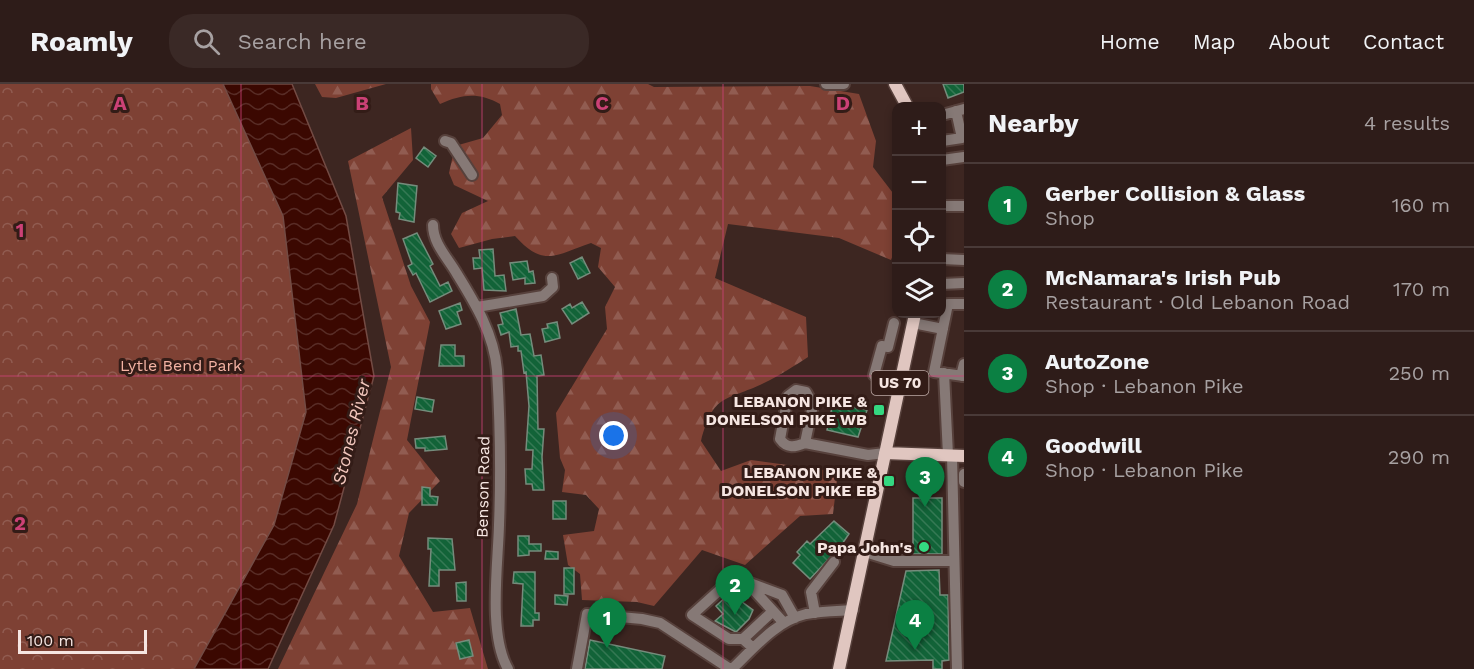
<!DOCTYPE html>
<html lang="en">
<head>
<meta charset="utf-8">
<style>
	body { margin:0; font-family:"Work Sans",sans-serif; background:#3a2926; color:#f1f3f6 }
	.controls { position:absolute; right:18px; top:18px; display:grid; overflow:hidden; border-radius:12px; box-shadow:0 3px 9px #0003 }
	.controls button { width:54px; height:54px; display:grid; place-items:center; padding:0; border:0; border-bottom:2px solid #493a38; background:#2e1c19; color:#f1f3f6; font:30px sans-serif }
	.scale { position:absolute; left:18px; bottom:15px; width:129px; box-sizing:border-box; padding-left:6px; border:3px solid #f6e6e2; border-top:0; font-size:16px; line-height:21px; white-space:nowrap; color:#f6e6e2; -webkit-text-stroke:4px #331c17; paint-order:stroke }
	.you { position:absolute; left:614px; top:352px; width:21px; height:21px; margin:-15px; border:4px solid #fff; border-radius:50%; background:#1a73e8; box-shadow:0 0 0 9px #1a73e833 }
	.badge { display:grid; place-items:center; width:39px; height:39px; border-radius:50%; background:#0b8043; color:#fff; font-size:20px; font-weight:700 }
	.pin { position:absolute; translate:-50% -50px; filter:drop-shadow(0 2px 3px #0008) }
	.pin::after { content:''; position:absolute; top:32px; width:21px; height:18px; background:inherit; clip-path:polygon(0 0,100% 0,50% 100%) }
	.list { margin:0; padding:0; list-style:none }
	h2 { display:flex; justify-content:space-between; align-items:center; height:78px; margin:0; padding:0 24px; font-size:26px }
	h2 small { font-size:20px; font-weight:400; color:#a7a1a2 }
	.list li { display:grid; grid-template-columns:39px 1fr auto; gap:18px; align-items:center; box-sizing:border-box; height:84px; padding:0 24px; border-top:2px solid #493a38 }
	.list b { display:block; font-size:22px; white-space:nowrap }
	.list p { margin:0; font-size:20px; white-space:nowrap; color:#a7a1a2 }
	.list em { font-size:20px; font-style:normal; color:#a7a1a2 }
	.icon { flex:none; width:33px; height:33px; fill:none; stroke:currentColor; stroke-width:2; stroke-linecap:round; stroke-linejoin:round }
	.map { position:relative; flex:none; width:964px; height:585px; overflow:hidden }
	header { display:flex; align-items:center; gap:36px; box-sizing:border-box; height:84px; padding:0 30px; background:#2e1c19; border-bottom:2px solid #493a38 }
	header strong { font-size:28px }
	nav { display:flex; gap:33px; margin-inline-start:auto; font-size:21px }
	.search { width:420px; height:54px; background:#3a2926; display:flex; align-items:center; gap:15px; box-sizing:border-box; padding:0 21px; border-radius:24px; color:#a7a1a2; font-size:22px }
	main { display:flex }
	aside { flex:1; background:#2e1c19 }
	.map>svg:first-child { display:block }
	.forest { fill:url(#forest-firs) }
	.park { fill:url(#park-crowns) }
	.water { fill:url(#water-waves); stroke:#734b44; stroke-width:1.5 }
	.building { fill:url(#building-back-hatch); stroke:#758c7c; stroke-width:1.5 }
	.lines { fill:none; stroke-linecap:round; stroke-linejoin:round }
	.minor-casing { stroke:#57413c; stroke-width:14 }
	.major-casing { stroke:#57413c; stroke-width:15 }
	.minor { stroke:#867976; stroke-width:10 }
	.major { stroke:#e0c6c0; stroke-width:12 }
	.grid { fill:none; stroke:#cc4176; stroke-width:1.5; stroke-opacity:0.55 }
	.poi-dot { fill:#34d881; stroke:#331c17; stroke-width:2 }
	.labels { text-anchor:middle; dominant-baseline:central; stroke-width:6; stroke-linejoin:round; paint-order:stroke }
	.shield { fill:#331c17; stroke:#bca9a5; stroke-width:1.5 }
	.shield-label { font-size:15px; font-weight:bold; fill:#f6e6e2 }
	.park-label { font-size:16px; fill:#f4b3a4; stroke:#331c17 }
	.poi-label { font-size:16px; font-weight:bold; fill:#f6e6e2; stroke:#331c17; text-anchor:end }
	.street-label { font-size:16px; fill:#f6e6e2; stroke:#331c17 }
	.water-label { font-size:18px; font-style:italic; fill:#f2c6bc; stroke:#331c17 }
	.grid-label { font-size:20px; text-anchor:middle; font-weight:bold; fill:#cc4176; stroke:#331c17; stroke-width:6; stroke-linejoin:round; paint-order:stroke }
</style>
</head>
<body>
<header>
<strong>Roamly</strong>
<div class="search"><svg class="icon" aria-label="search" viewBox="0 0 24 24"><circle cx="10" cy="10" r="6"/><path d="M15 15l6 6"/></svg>Search here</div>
<nav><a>Home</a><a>Map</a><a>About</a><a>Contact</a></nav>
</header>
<main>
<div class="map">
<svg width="964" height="585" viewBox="0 0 964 585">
	<defs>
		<pattern id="forest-firs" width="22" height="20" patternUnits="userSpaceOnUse" patternTransform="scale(1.5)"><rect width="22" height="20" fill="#7e4134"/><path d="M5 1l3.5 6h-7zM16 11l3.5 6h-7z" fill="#915c51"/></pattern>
		<pattern id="park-crowns" width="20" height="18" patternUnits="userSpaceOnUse" patternTransform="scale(1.5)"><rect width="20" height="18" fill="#7e4134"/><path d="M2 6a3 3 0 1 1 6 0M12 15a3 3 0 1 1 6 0" fill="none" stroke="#915c51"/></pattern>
		<pattern id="water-waves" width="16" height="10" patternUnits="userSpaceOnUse" patternTransform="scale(1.5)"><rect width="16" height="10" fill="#3b0801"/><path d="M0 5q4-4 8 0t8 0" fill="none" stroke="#582c26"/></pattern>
		<pattern id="building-back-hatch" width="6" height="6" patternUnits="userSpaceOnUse" patternTransform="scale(1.5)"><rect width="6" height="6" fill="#126338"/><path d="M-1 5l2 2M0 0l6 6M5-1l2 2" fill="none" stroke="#357954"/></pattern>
	</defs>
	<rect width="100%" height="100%" fill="#3d2621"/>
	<path class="forest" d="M315,0H386L336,14L322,13Z
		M431,0H648L654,3L810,2L859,10L876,57L873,83L896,113V163L891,176L839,154L728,140L715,194L806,233L808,273C794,282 779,292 764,299C725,318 714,308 701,357L721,387L751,376L838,388L833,430L800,432L745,481L702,466L654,522L637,518L582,516L580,490L568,481L563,451L594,447L599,425L586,411L562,408L565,386L560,374L556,329L607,245L605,223L615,203L598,183L601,164L591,159C555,171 544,184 515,152L492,155L459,164L451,150L462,129L488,117L454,101L449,89L455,62L483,54L502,31L500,20C479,8 462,10 440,20L431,5Z
		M411,44L413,76L382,113L411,202L430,238L407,356L440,397L409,429L399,472L433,528L470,524L488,585H278L357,420L391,283L348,77Z"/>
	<path class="park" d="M0,0H284L367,284L257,585H0Z"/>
	<path class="water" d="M223,0H292L346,132L374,292L334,441L268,585H194L274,441L306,328L283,132Z"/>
	<path class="building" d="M943,0H964V8L948,14Z
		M424,63L436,72L428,83L416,74Z
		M398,99L417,102L414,138L399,135L400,129L396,128Z
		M417,149L433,180L430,182L440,202L448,198L452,207L430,218L416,189L413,191L408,182L412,180L403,155Z
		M493,165L495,192L504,191L506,207L484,206L482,184L474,185L473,174H480L479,166Z
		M582,173L590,189L578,195L570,179Z
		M527,177L529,188L533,187L535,199L525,200V194L513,196L510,179Z
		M582,218L589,229L572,240L562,225L570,220L572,224Z
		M460,219L462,226L457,228L461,240L446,245L439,227Z
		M516,225L521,251L530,250L534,272L541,271L544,291L537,292L538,345H544L542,373L544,406H533L532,400H526L525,385H532L533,366H526L529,322L526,288L524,289L521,267H518V262L511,263L509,248L501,251L498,241L503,240L500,229Z
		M557,238L560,254L545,258L542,245L548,244L547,240Z
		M441,261H455V272H464V282H439Z
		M417,313L434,316L432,328L415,325Z
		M833,319L867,326L858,353L827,346Z
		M445,352L447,365L425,367V364H416L415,355Z
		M422,403L430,404V412L438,413L437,421H422Z
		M913,414H942V470H913Z
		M553,417H566V435H553Z
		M834,437L849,450L840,463L810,495L793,479L800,471L797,468L807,457L810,460Z
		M518,452H529V460H541V467H529V471L518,472Z
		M428,454L452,455L455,486H439V502H429L431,465H428Z
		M546,467L558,468V475H545Z
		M564,484H574V510H564Z
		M939,486L940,511H948L949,576L942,577V585H933V576L886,577L906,487Z
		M514,488H535V529H539V536H533V542H521L523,500L513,499Z
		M466,498V517H457L456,499Z
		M730,509L753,526L749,535L736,548L715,537L723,530L716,522Z
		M555,511L568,512L567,521L555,520Z
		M469,556L473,572L460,575L456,559Z
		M590,556L665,572L662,585H585Z"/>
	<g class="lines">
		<defs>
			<path id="minor" d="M826,0H844
				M942,31L964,25
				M445,57L451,59L472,91
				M942,57L962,54L956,27
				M942,76L964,73
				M942,122H964
				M433,141C433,160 448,174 457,190C475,219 494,250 497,286C500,337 501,390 499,441C498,481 488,550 508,585
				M942,175L964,176
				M942,200L964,199
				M964,220H948L934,288L964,292
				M477,223L543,212L553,203L552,194
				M894,239L888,263L882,262L874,291L900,301
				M913,239L943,245
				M944,289L948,371
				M961,292L964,280
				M805,359L813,321L806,308L796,306L788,312L780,355C787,365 795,363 805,359L868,371L885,369
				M952,372L957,585
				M964,390V398
				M865,468L894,477H954
				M751,503L773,527
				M815,529L811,508L834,478
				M743,555L773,527L784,539
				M753,564L743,555H729L692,531L734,493L782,511L795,534
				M577,585L587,530L642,535L660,539L730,585
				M732,585C754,564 776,537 806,530C821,527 838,527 853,526"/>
			<path id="major" d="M895,0L907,22
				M885,369L964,372
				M839,585L915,230"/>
		</defs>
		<use href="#minor" class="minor-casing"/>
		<use href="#major" class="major-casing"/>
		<use href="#minor" class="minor"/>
		<use href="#major" class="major"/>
	</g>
	<path class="grid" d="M241,0V585M482,0V585M723,0V585M0,292H964"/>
	<g class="poi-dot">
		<rect x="873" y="320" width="12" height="12" rx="3"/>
		<rect x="883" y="391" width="12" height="12" rx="3"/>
		<circle cx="924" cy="463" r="6"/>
	</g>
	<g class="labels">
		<rect class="shield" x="871.5" y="287" width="57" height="24" rx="4.5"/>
		<g class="shield-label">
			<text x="900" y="299">US 70</text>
		</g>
		<g class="park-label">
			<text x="181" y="281">Lytle Bend Park</text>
		</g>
		<g class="poi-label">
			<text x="867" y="317">LEBANON PIKE &amp;<tspan x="867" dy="18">DONELSON PIKE WB</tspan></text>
			<text x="877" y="388">LEBANON PIKE &amp;<tspan x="877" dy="18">DONELSON PIKE EB</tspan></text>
			<text x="912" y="463">Papa John's</text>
		</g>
		<g class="street-label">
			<text transform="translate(483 403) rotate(-89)">Benson Road</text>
		</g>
		<g class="water-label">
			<text transform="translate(351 348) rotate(-76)">Stones River</text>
		</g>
	</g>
	<g class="grid-label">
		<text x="120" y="26">A</text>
		<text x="362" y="26">B</text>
		<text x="602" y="26">C</text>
		<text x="843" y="26">D</text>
		<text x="20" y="153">1</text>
		<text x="20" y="446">2</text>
	</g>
</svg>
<div class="controls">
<button>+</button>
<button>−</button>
<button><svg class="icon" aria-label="locate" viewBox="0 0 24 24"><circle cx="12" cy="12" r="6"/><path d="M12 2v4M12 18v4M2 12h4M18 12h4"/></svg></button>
<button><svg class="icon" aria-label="layers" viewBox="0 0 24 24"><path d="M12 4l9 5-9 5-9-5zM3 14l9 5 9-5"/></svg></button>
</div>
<div class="scale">100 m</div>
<div class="you"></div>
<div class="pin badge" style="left:607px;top:564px">1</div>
<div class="pin badge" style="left:735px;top:531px">2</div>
<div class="pin badge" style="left:925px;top:423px">3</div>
<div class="pin badge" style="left:915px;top:566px">4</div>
</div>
<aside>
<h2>Nearby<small>4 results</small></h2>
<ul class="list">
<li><span class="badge">1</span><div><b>Gerber Collision &amp; Glass</b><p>Shop</p></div><em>160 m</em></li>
<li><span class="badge">2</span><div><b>McNamara's Irish Pub</b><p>Restaurant · Old Lebanon Road</p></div><em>170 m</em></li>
<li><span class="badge">3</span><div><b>AutoZone</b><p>Shop · Lebanon Pike</p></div><em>250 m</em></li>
<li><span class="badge">4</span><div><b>Goodwill</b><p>Shop · Lebanon Pike</p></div><em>290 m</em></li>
</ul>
</aside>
</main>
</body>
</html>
